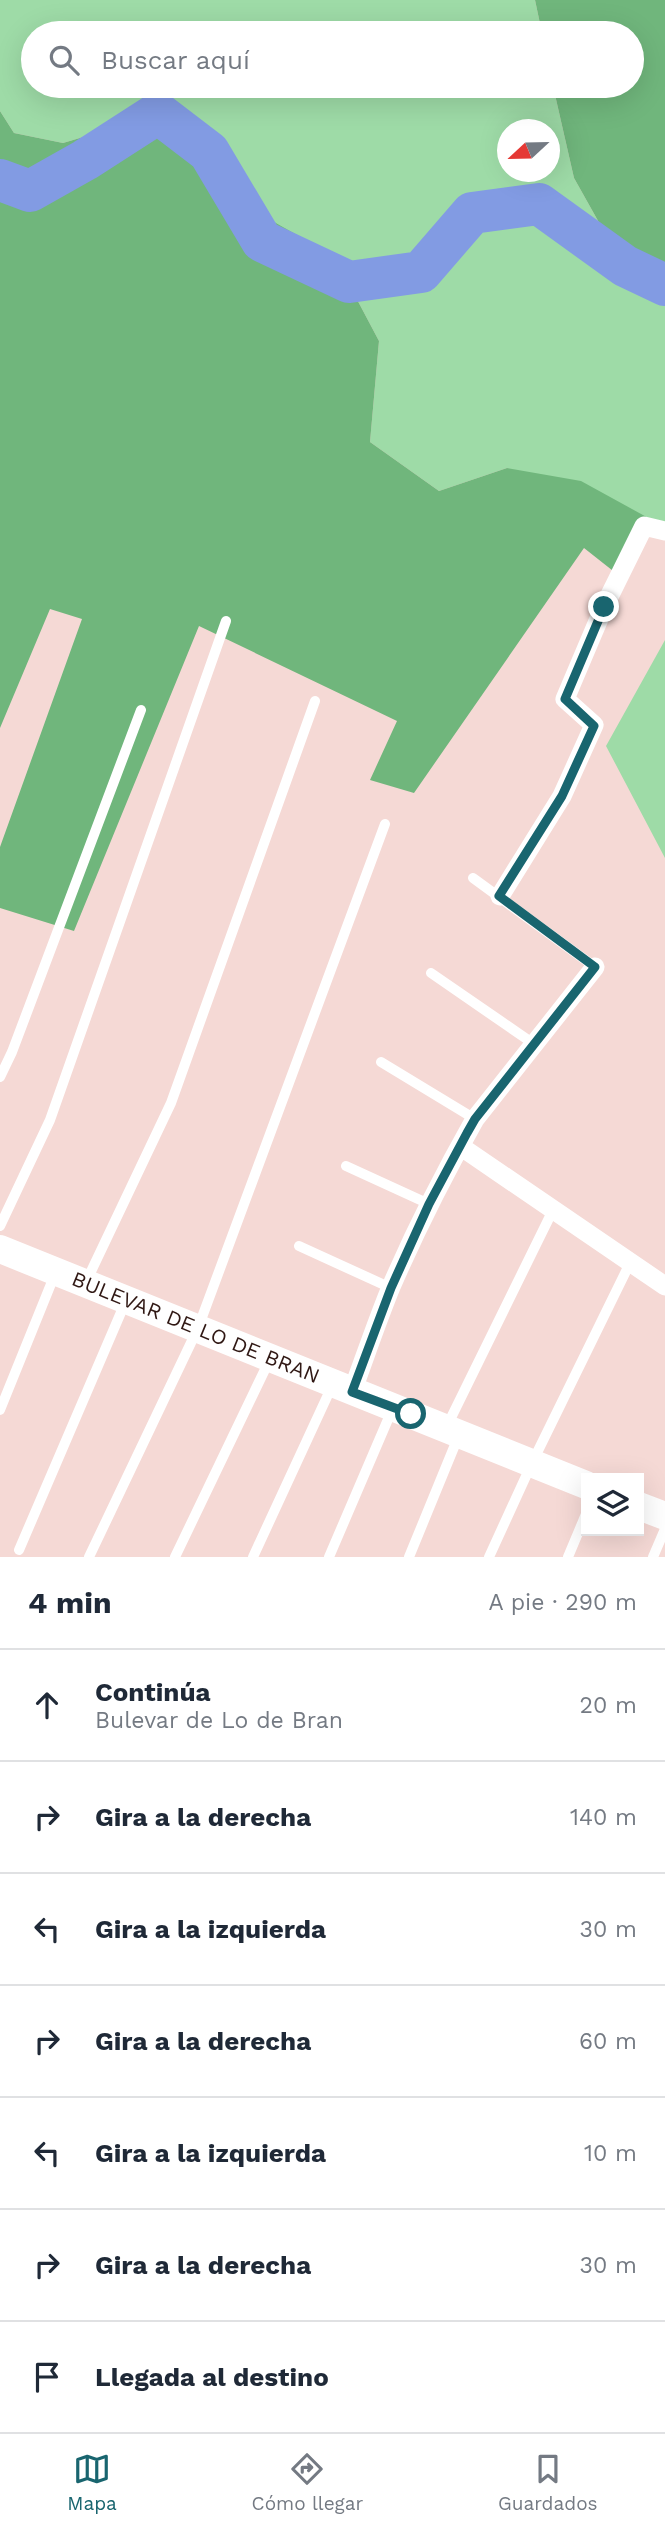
<!DOCTYPE html>
<html lang="es">
<head>
<meta charset="utf-8">
<style>
	body { margin:0; font-family:"Work Sans",sans-serif; background:#f6f6f7; color:#1f2937 }
	.controls { position:absolute; right:21px; bottom:21px; display:grid; overflow:hidden; border-radius:0px; box-shadow:0 7px 28px #0002 }
	.controls button { width:63px; height:63px; display:grid; place-items:center; padding:0; border:0; border-bottom:2px solid #e0e1e3; background:#fff; color:#1f2937; font:35px sans-serif }
	.compass { position:absolute; left:497px; top:119px; width:63px; height:63px; border-radius:50%; background:#fff; box-shadow:0 7px 28px #0002; rotate:248deg }
	.stop { position:absolute; width:21px; height:21px; margin:-16px; border:5px solid #19656f; border-radius:50%; background:#fff }
	.stop.end { background:#19656f; border-color:#fff; box-shadow:0 2px 7px #0008 }
	.list { margin:0; padding:0; list-style:none }
	h2 { display:flex; justify-content:space-between; align-items:center; height:91px; margin:0; padding:0 28px; font-size:30px }
	h2 small { font-size:23px; font-weight:400; color:#747a83 }
	.list li { display:grid; grid-template-columns:46px 1fr auto; gap:21px; align-items:center; box-sizing:border-box; height:112px; padding:0 28px; border-top:2px solid #e0e1e3 }
	.list b { display:block; font-size:26px; white-space:nowrap }
	.list p { margin:0; font-size:23px; white-space:nowrap; color:#747a83 }
	.list em { font-size:23px; font-style:normal; color:#747a83 }
	.icon { flex:none; width:38px; height:38px; fill:none; stroke:currentColor; stroke-width:2; stroke-linecap:round; stroke-linejoin:round }
	.map { position:relative; flex:none; width:665px; height:1557px; overflow:hidden }
	.search { position:absolute; background:#fff; box-shadow:0 7px 28px #0002; left:21px; right:21px; top:21px; height:77px; display:flex; align-items:center; gap:18px; box-sizing:border-box; padding:0 24px; border-radius:38px; color:#747a83; font-size:26px }
	.sheet { height:875px; background:#fff }
	nav { display:flex; justify-content:space-around; align-items:center; box-sizing:border-box; height:98px; border-top:2px solid #e0e1e3; background:#fff; font-size:19px; color:#747a83 }
	nav a { display:grid; justify-items:center; gap:4px }
	nav .on { color:#19656f }
	.map>svg:first-child { display:block }
	.green { fill:#9edba7; fill-rule:evenodd }
	.forest { fill:#70b67c }
	.lines { fill:none; stroke-linecap:round; stroke-linejoin:round }
	.river { stroke:#829be3; stroke-width:42 }
	.lane { stroke:#fff; stroke-width:10 }
	.street { stroke:#fff; stroke-width:19 }
	.secondary { stroke:#fff; stroke-width:28 }
	.route { stroke:#19656f; stroke-width:9 }
	.labels { text-anchor:middle; dominant-baseline:central; stroke-width:5; stroke-linejoin:round; paint-order:stroke }
	.street-label { font-size:21px; fill:#301814; stroke:#fff }
</style>
</head>
<body>
<div class="map">
<svg width="665" height="1557" viewBox="0 0 665 1557">
	<rect width="100%" height="100%" fill="#f5d9d5"/>
	<path class="green" d="M0,0H535L542,33H33V86H553L574,178L634,285L665,297V529L507,468L439,491L370,442L379,341L334,256L267,219L174,110L63,143L14,133L0,111ZM508,130H550V172H508Z
		M665,640V858L606,746Z"/>
	<path class="forest" d="M535,0H665V297L634,285L574,178L553,86H632V33H542Z
		M174,110L267,218L334,256L379,341L370,442L439,491L507,468L581,481L652,520L622,578L584,548L414,793L370,780L397,721L199,626L74,931L0,908V847L82,619L50,609L0,728V111L14,133L63,143Z"/>
	<g class="lines">
		<path class="river" d="M0,180L30,191L85,160L158,113L209,152L262,241L349,282L421,272L472,213L539,204L625,266L665,285"/>
		<path class="lane" d="M473,878L595,967
			M431,973L534,1044
			M381,1062L475,1119
			M0,1077L12,1052L141,710
			M346,1166L429,1204
			M0,1226L50,1120L226,621
			M299,1246L391,1288
			M86,1282L171,1103L315,701
			M0,1410L55,1274
			M447,1426L553,1210
			M19,1550L125,1303
			M89,1557L198,1328L385,824
			M175,1557L270,1359
			M253,1557L332,1386
			M329,1557L392,1410
			M409,1557L459,1435
			M489,1557L532,1463L630,1263
			M568,1557L586,1514
			M653,1557L665,1529"/>
		<path class="street" d="M500,896L562,796L594,725L565,699L604,607L644,526L665,531
			M460,1146L665,1286
			M352,1392C365,1357 377,1321 391,1287C416,1229 444,1174 475,1119L595,967"/>
		<path class="secondary" d="M0,1249L586,1485
			M639,1506L665,1516"/>
	</g>
	<g class="lines">
		<path class="route" d="M411,1414L352,1392L391,1288L429,1204L467,1133L475,1119L595,967L499,896L562,796L594,726L565,699L604,607"/>
	</g>
	<g class="labels">
		<g class="street-label">
			<text transform="translate(196 1327) rotate(22)">BULEVAR DE LO DE BRAN</text>
		</g>
	</g>
</svg>
<div class="controls">
<button><svg class="icon" aria-label="layers" viewBox="0 0 24 24"><path d="M12 4l9 5-9 5-9-5zM3 14l9 5 9-5"/></svg></button>
</div>
<svg class="compass" viewBox="-18 -18 36 36"><path d="M0-13l5 13h-10z" fill="#e53935"/><path d="M0 13l5-13h-10z" fill="#747a83"/></svg>
<div class="stop" style="left:411px;top:1414px"></div>
<div class="stop end" style="left:604px;top:607px"></div>
<div class="search"><svg class="icon" aria-label="search" viewBox="0 0 24 24"><circle cx="10" cy="10" r="6"/><path d="M15 15l6 6"/></svg>Buscar aquí</div>
</div>
<section class="sheet">
<h2>4 min<small>A pie · 290 m</small></h2>
<ul class="list">
<li><svg class="icon" aria-label="ahead" viewBox="0 0 24 24"><path d="M12 20V5M6 11l6-6 6 6"/></svg><div><b>Continúa</b><p>Bulevar de Lo de Bran</p></div><em>20 m</em></li>
<li><svg class="icon" aria-label="right" viewBox="0 0 24 24"><path d="M7 20v-9h11M14 6l5 5-5 5"/></svg><div><b>Gira a la derecha</b></div><em>140 m</em></li>
<li><svg class="icon" aria-label="left" viewBox="0 0 24 24"><path d="M17 20v-9H6M10 6l-5 5 5 5"/></svg><div><b>Gira a la izquierda</b></div><em>30 m</em></li>
<li><svg class="icon" aria-label="right" viewBox="0 0 24 24"><path d="M7 20v-9h11M14 6l5 5-5 5"/></svg><div><b>Gira a la derecha</b></div><em>60 m</em></li>
<li><svg class="icon" aria-label="left" viewBox="0 0 24 24"><path d="M17 20v-9H6M10 6l-5 5 5 5"/></svg><div><b>Gira a la izquierda</b></div><em>10 m</em></li>
<li><svg class="icon" aria-label="right" viewBox="0 0 24 24"><path d="M7 20v-9h11M14 6l5 5-5 5"/></svg><div><b>Gira a la derecha</b></div><em>30 m</em></li>
<li><svg class="icon" aria-label="arrive" viewBox="0 0 24 24"><path d="M6 21V4h12l-3 4 3 4H6"/></svg><div><b>Llegada al destino</b></div></li>
</ul>
</section>
<nav>
<a class="on"><svg class="icon" aria-label="map" viewBox="0 0 24 24"><path d="M3 6l6-2 6 2 6-2v14l-6 2-6-2-6 2zM9 4v14M15 6v14"/></svg>Mapa</a>
<a><svg class="icon" aria-label="directions" viewBox="0 0 24 24"><path d="M12 3l9 9-9 9-9-9zM9 14v-3h6M13 9l2 2-2 2"/></svg>Cómo llegar</a>
<a><svg class="icon" aria-label="saved" viewBox="0 0 24 24"><path d="M7 4h10v16l-5-4-5 4z"/></svg>Guardados</a>
</nav>
</body>
</html>
